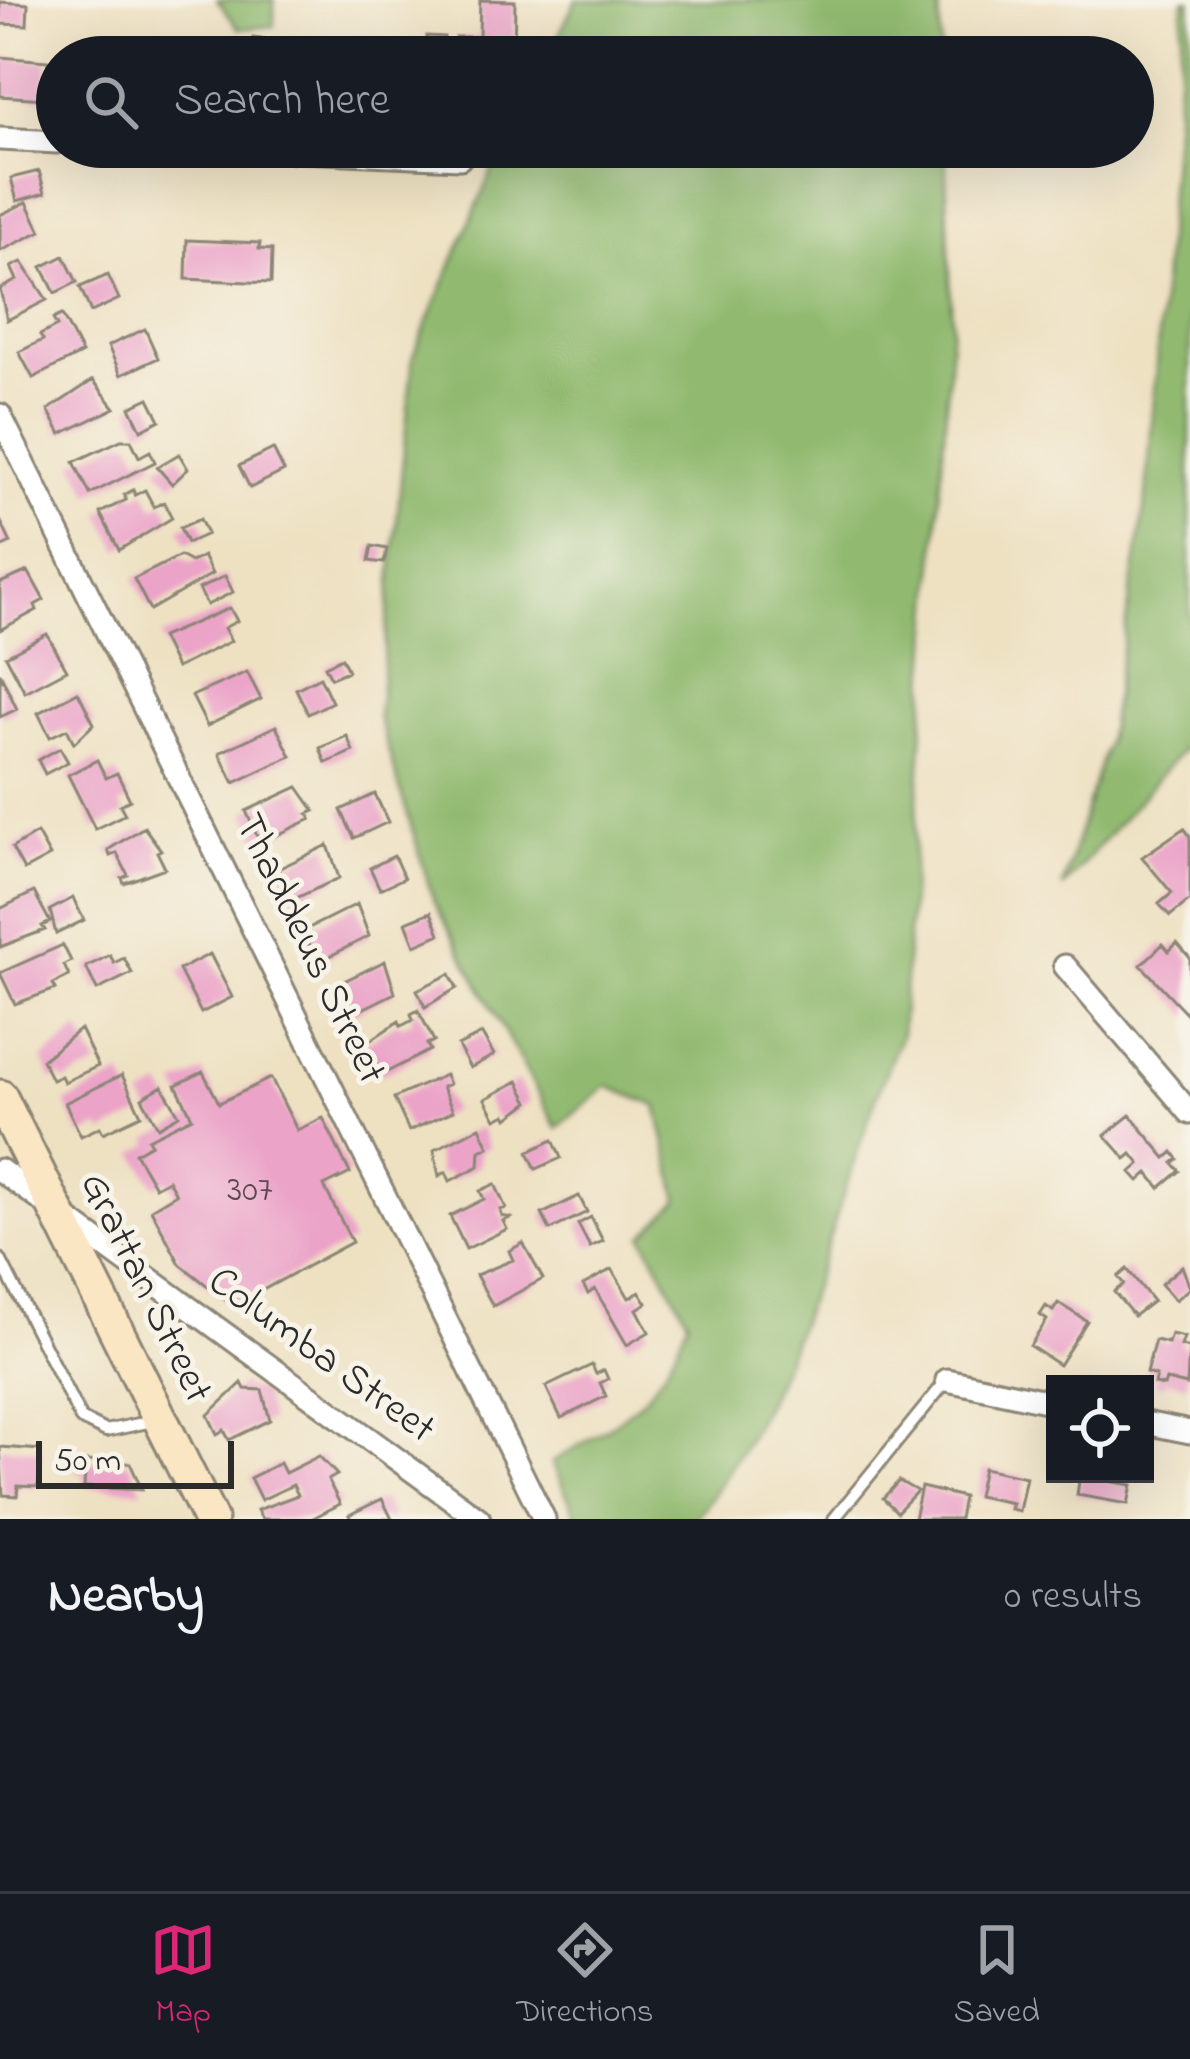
<!DOCTYPE html>
<html lang="en">
<head>
<meta charset="utf-8">
<style>
	body { margin:0; font-family:"Indie Flower",sans-serif; background:#242831; color:#f1f3f6 }
	.controls { position:absolute; right:36px; bottom:36px; display:grid; overflow:hidden; border-radius:0px; box-shadow:0 12px 48px #0002 }
	.controls button { width:108px; height:108px; display:grid; place-items:center; padding:0; border:0; border-bottom:3px solid #363941; background:#171b24; color:#f1f3f6; font:60px sans-serif }
	.scale { position:absolute; left:36px; bottom:30px; width:198px; box-sizing:border-box; padding-left:12px; border:6px solid #2b2b2b; border-top:0; font-size:33px; line-height:42px; white-space:nowrap; color:#2b2b2b; -webkit-text-stroke:9px #f7f3e8; paint-order:stroke }
	.list { margin:0; padding:0; list-style:none }
	h2 { display:flex; justify-content:space-between; align-items:center; height:156px; margin:0; padding:0 48px; font-size:51px }
	h2 small { font-size:39px; font-weight:400; color:#9ea1a6 }
	.icon { flex:none; width:66px; height:66px; fill:none; stroke:currentColor; stroke-width:2; stroke-linecap:round; stroke-linejoin:round }
	.map { position:relative; flex:none; width:1190px; height:1519px; overflow:hidden }
	.search { position:absolute; background:#171b24; box-shadow:0 12px 48px #0002; left:36px; right:36px; top:36px; height:132px; display:flex; align-items:center; gap:30px; box-sizing:border-box; padding:0 42px; border-radius:66px; color:#9ea1a6; font-size:45px }
	.sheet { height:372px; background:#171b24 }
	nav { display:flex; justify-content:space-around; align-items:center; box-sizing:border-box; height:168px; border-top:3px solid #363941; background:#171b24; font-size:33px; color:#9ea1a6 }
	nav a { display:grid; justify-items:center; gap:6px }
	nav .on { color:#db2777 }
	.map>svg:first-child { display:block }
	.forest { fill:#91b96f; stroke:#5e724d; stroke-width:3 }
	.building { fill:#eba3c8 }
	.lines { fill:none; stroke-linecap:round; stroke-linejoin:round }
	.service-casing { stroke:#8c8676; stroke-width:16 }
	.minor-casing { stroke:#8c8676; stroke-width:27 }
	.secondary-casing { stroke:#8c8676; stroke-width:39 }
	.service { stroke:#fff; stroke-width:10 }
	.minor { stroke:#fff; stroke-width:21 }
	.secondary { stroke:#fbe6c4; stroke-width:33 }
	.labels { text-anchor:middle; dominant-baseline:central; stroke-width:10; stroke-linejoin:round; paint-order:stroke }
	.number-label { font-size:36px; fill:#5b4952 }
	.street-label { font-size:42px; fill:#2b2b2b; stroke:#f7f3e8 }
</style>
</head>
<body>
<div class="map">
<svg width="1190" height="1519" viewBox="0 0 1190 1519">
	<rect width="100%" height="100%" fill="#f7f3e8"/>
	<filter id="ink" filterUnits="userSpaceOnUse"><feTurbulence type="fractalNoise" baseFrequency=".00833" numOctaves="2"/><feDisplacementMap in="SourceGraphic" scale="24" xChannelSelector="R" yChannelSelector="G"/><feConvolveMatrix kernelMatrix="1 2 1 2 8 2 1 2 1" color-interpolation-filters="sRGB"/></filter>
	<filter id="wash" filterUnits="userSpaceOnUse"><feTurbulence type="fractalNoise" baseFrequency=".004" numOctaves="4" result="noise"/><feDisplacementMap in="SourceGraphic" scale="48" xChannelSelector="R" yChannelSelector="G"/><feGaussianBlur stdDeviation="2.7" result="paint"/><feColorMatrix in="noise" values="0 0 0 0 0 0 0 0 0 0 0 0 0 0 0 0 0 1.4 0 .05"/><feComposite in="paint" operator="in"/></filter>
	<g filter="url(#wash)">
		<rect width="100%" height="100%" fill="#eee1c2"/>
		<path class="forest" d="M217,0H274V26L239,29Z
			M576,0H939L941,57H548Z
			M1184,0H1190V751L1185,747L1062,888L1108,738L1146,497Z
			M502,147H945L952,325L901,1035C832,1195 805,1380 695,1519H578L552,1462C624,1419 657,1402 688,1320L643,1236L679,1200L657,1106L607,1086L557,1128L434,902L378,716L413,356Z"/>
		<g id="blocks">
			<path class="building" d="M480,0L515,1L514,57H426L427,36L444,37V44L456,45V37H479Z
				M0,2L28,4L27,25L0,24Z
				M253,38L278,41L276,56L251,53Z
				M172,41L192,42V51H201V57H159V50H172Z
				M0,57L48,61L45,99L0,96Z
				M39,171L45,193L17,201L11,178Z
				M27,202L41,231L0,251V215Z
				M187,240L260,243L259,249L272,250L271,283L186,279Z
				M64,256L77,282L55,293L42,267Z
				M22,262L47,300L7,320L0,289L17,280L11,267Z
				M108,275L119,299L91,312L80,287Z
				M62,315L82,353L33,378L19,352L43,340L40,335L57,326L53,319Z
				M145,329L158,358L121,375L108,346Z
				M93,380L115,408L61,434L48,410Z
				M149,398L160,420L141,430L130,407Z
				M121,440H131L139,457L150,451L155,462L90,494L74,462Z
				M273,449L284,471L250,488L239,466Z
				M179,454L188,469L172,484L157,467Z
				M133,490L135,495L145,490L154,507L164,502L172,518L119,550L100,513L126,500L124,495Z
				M200,519L207,534L187,543L180,528Z
				M0,520L11,543L0,548Z
				M372,546L387,549L384,563L369,561Z
				M180,556L191,562L203,556L212,574L150,610L134,579Z
				M28,571L44,600L35,605L37,610L0,630V583Z
				M225,576L233,592L207,605L199,589Z
				M230,608L237,621L224,628L231,641L176,668L161,637Z
				M47,634L67,670L25,692L6,656Z
				M342,658L348,671L331,678L325,666Z
				M247,672L261,699L207,726L192,696Z
				M0,673L17,709L0,717Z
				M320,677L332,702L308,714L296,689Z
				M78,692L94,724L74,743L67,729L50,737L38,713Z
				M276,726L291,756L234,783L219,753Z
				M347,736L353,751L326,763L320,748Z
				M60,748L68,762L45,774L38,760Z
				M97,760L106,778L117,773L130,800L120,805L125,814L95,829L68,775Z
				M298,787L315,811L308,814L311,819L260,843L246,811Z
				M375,794L388,822L354,838L341,810Z
				M144,827L161,850L157,852L165,868L124,883L122,878L128,875L117,853L110,856L108,850Z
				M1184,828L1190,836V900L1170,916L1159,904L1172,893L1142,857Z
				M37,833L50,856L24,870L12,848Z
				M328,845L339,878L292,900L278,869Z
				M394,856L404,878L380,889L370,868Z
				M34,892L50,922L42,926L45,930L0,947V909Z
				M73,898L84,920L56,934L50,910Z
				M357,904L369,936L322,960L305,939L310,936L307,929Z
				M431,912L440,934L415,945L406,922Z
				M1177,943L1190,958V1017L1141,965L1163,944L1169,951Z
				M63,945L71,961L64,965L69,976L53,984L56,989L15,1004L0,973Z
				M210,954L232,997L201,1013L179,970Z
				M110,955L114,963L124,958L132,973L97,990L86,967Z
				M385,961L395,993L348,1016L334,986Z
				M450,974L457,988L425,1007L417,990Z
				M418,1010L434,1041L427,1044L430,1050L381,1075L365,1044L399,1021L401,1026L413,1020L411,1014Z
				M80,1029L98,1066L64,1082L61,1076L52,1080L42,1060Z
				M482,1034L494,1055L470,1068L458,1046Z
				M203,1072L219,1103L271,1078L297,1130L323,1118L350,1173L324,1186L352,1242L233,1306L180,1264L151,1209L176,1194L168,1180L155,1187L135,1153L151,1144L148,1139L192,1117L176,1085Z
				M122,1075L141,1115L103,1133L100,1127L81,1136L65,1103Z
				M445,1075L449,1084L442,1087L453,1111L409,1131L394,1098Z
				M518,1081L529,1102L508,1118L506,1114L496,1119L485,1099Z
				M162,1086L179,1115L158,1127L142,1098Z
				M1130,1115L1166,1158L1173,1152L1178,1159L1173,1163L1180,1171L1160,1188L1148,1173L1139,1181L1131,1172L1140,1164L1132,1154L1126,1159L1105,1135Z
				M480,1127L489,1147L480,1151L479,1166L450,1181L446,1172L439,1176L434,1150Z
				M553,1140L561,1158L536,1169L528,1152Z
				M495,1184L506,1208L500,1210L502,1216L510,1218L503,1221L507,1229L466,1249L450,1216L484,1199L480,1191Z
				M579,1196L587,1212L550,1230L542,1214Z
				M591,1217L603,1241L590,1247L578,1224Z
				M523,1243L543,1279L493,1306L476,1275L513,1260L509,1251Z
				M1182,1266L1190,1288L1175,1300L1161,1284Z
				M612,1269L629,1298L640,1292L647,1303L637,1309L649,1332L627,1345L595,1289L588,1294L583,1285Z
				M1127,1269L1153,1301L1134,1316L1114,1292L1124,1284L1118,1277Z
				M1058,1303L1087,1321L1059,1365L1030,1346L1047,1320L1040,1315L1046,1306L1053,1311Z
				M1171,1334L1184,1337L1181,1346L1189,1348L1187,1385L1166,1380L1164,1386L1154,1384L1156,1376L1146,1373L1155,1340L1168,1343Z
				M592,1365L596,1374L604,1370L608,1379L600,1383L606,1396L561,1418L546,1387Z
				M242,1383L245,1389L262,1390L270,1420L229,1440L224,1430L217,1434L208,1415Z
				M0,1447L41,1450L38,1487L18,1486L17,1496L3,1495Z
				M319,1456L337,1475L328,1480L340,1504L311,1519H262L257,1510L298,1495L293,1485L261,1500L250,1478L280,1463L285,1473Z
				M84,1461L130,1463L142,1490L84,1487L85,1474H76Z
				M983,1468L1026,1477L1019,1511L1010,1509L1012,1503L977,1496Z
				M1080,1474H1114L1113,1482L1132,1485L1128,1504L1077,1495Z
				M899,1481L917,1491L897,1512L883,1498Z
				M921,1487L963,1497L959,1519H914Z
				M382,1499L392,1519H351L349,1515Z"/>
		</g>
	</g>
	<g filter="url(#ink)">
		<use href="#blocks" fill-opacity="0" stroke="#8c8676" stroke-width="3"/>
		<g class="lines">
			<defs>
				<path id="service" d="M0,1259L81,1419L106,1431L157,1420
					M834,1519L947,1380"/>
				<path id="minor" d="M0,139L57,142
					M209,147L460,158
					M0,415L544,1519
					M1065,966L1190,1113
					M0,1170L479,1519
					M947,1380L1055,1403
					M1145,1423L1190,1432"/>
				<path id="secondary" d="M0,1097L210,1519"/>
			</defs>
			<use href="#service" class="service-casing"/>
			<use href="#minor" class="minor-casing"/>
			<use href="#secondary" class="secondary-casing"/>
			<use href="#service" class="service"/>
			<use href="#minor" class="minor"/>
			<use href="#secondary" class="secondary"/>
		</g>
	</g>
	<g class="labels">
		<g class="number-label">
			<text x="250" y="1191">307</text>
		</g>
		<g class="street-label">
			<text transform="translate(309 949) rotate(64)">Thaddeus Street</text>
			<text transform="translate(145 1288) rotate(64)">Grattan Street</text>
			<text transform="translate(321 1356) rotate(36)">Columba Street</text>
		</g>
	</g>
</svg>
<div class="controls">
<button><svg class="icon" aria-label="locate" viewBox="0 0 24 24"><circle cx="12" cy="12" r="6"/><path d="M12 2v4M12 18v4M2 12h4M18 12h4"/></svg></button>
</div>
<div class="scale">50 m</div>
<div class="search"><svg class="icon" aria-label="search" viewBox="0 0 24 24"><circle cx="10" cy="10" r="6"/><path d="M15 15l6 6"/></svg>Search here</div>
</div>
<section class="sheet">
<h2>Nearby<small>0 results</small></h2>
<ul class="list">
</ul>
</section>
<nav>
<a class="on"><svg class="icon" aria-label="map" viewBox="0 0 24 24"><path d="M3 6l6-2 6 2 6-2v14l-6 2-6-2-6 2zM9 4v14M15 6v14"/></svg>Map</a>
<a><svg class="icon" aria-label="directions" viewBox="0 0 24 24"><path d="M12 3l9 9-9 9-9-9zM9 14v-3h6M13 9l2 2-2 2"/></svg>Directions</a>
<a><svg class="icon" aria-label="saved" viewBox="0 0 24 24"><path d="M7 4h10v16l-5-4-5 4z"/></svg>Saved</a>
</nav>
</body>
</html>
